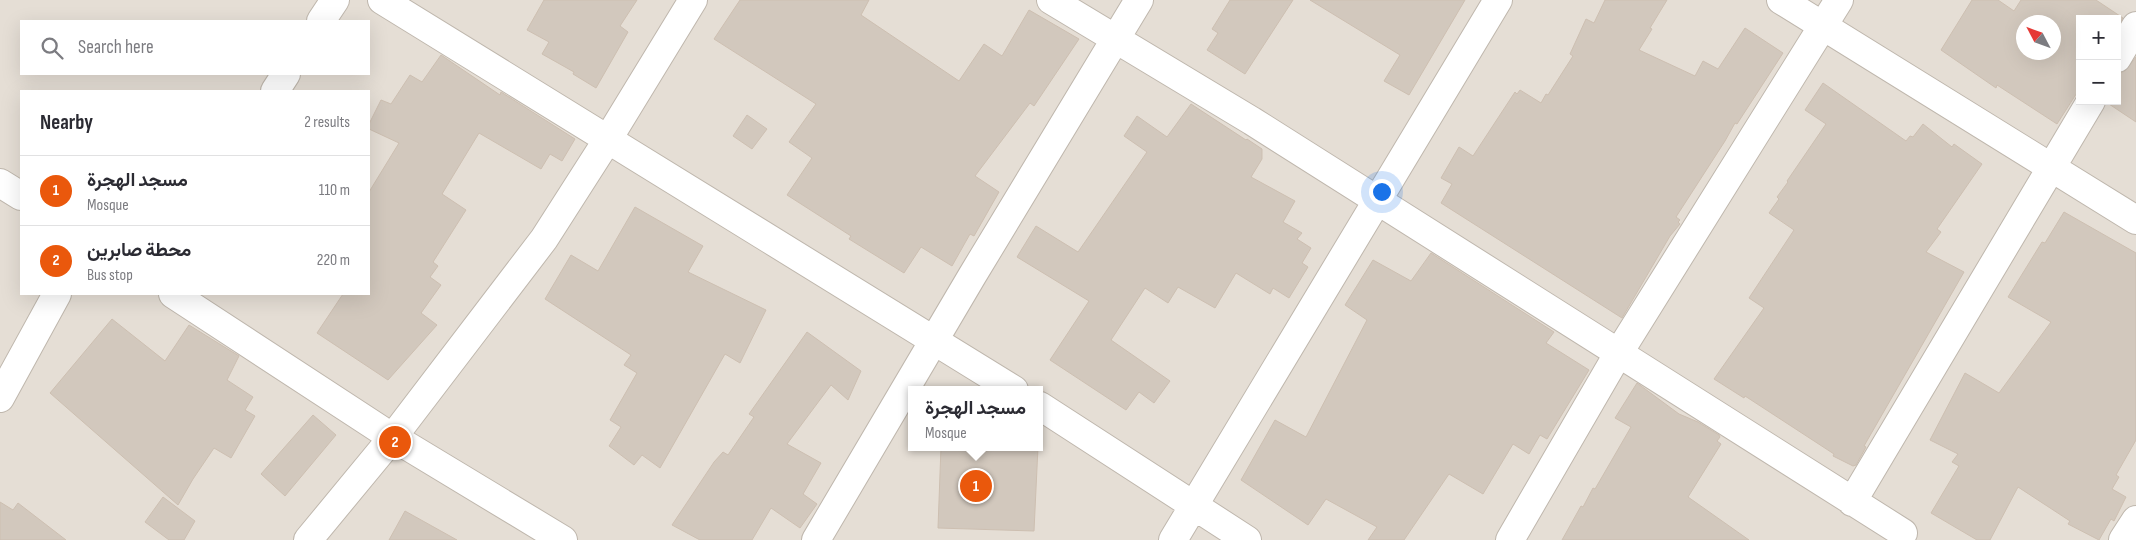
<!DOCTYPE html>
<html lang="en">
<head>
<meta charset="utf-8">
<style>
	body { margin:0; font-family:"Sofia Sans Condensed",Vazirmatn,sans-serif; background:#f7f7f7; color:#2b2b33 }
	.controls { position:absolute; right:15px; top:15px; display:grid; overflow:hidden; border-radius:0px; box-shadow:0 5px 20px #0002 }
	.controls button { width:45px; height:45px; display:grid; place-items:center; padding:0; border:0; border-bottom:1px solid #e1e1e2; background:#fff; color:#2b2b33; font:25px sans-serif }
	.compass { position:absolute; left:2016px; top:15px; width:45px; height:45px; border-radius:50%; background:#fff; box-shadow:0 5px 20px #0002; rotate:311deg }
	.you { position:absolute; left:1381px; top:191px; width:18px; height:18px; margin:-12px; border:4px solid #fff; border-radius:50%; background:#1a73e8; box-shadow:0 0 0 8px #1a73e833 }
	.badge { display:grid; place-items:center; width:32px; height:32px; border-radius:50%; background:#ea580c; color:#fff; font-size:16px; font-weight:700 }
	.pin { position:absolute; translate:-50% -50%; border:2px solid #fff; box-shadow:0 1px 5px #0006 }
	.popup { position:absolute; left:908px; top:386px; width:135px; height:65px; box-sizing:border-box; display:grid; place-content:center; border-radius:0px; background:#fff; filter:drop-shadow(0 1px 4px #0005); font-size:16px; white-space:nowrap; color:#7c7c81 }
	.popup b { font-size:19px; color:#2b2b33 }
	.popup::after { content:''; position:absolute; left:50%; top:100%; margin-left:-10px; border:10px solid transparent; border-top-color:#fff }
	.list { margin:0; padding:0; list-style:none }
	h2 { display:flex; justify-content:space-between; align-items:center; height:65px; margin:0; padding:0 20px; font-size:21px }
	h2 small { font-size:16px; font-weight:400; color:#7c7c81 }
	.list li { display:grid; grid-template-columns:32px 1fr auto; gap:15px; align-items:center; box-sizing:border-box; height:70px; padding:0 20px; border-top:1px solid #e1e1e2 }
	.list b { display:block; font-size:19px; white-space:nowrap }
	.list p { margin:0; font-size:16px; white-space:nowrap; color:#7c7c81 }
	.list em { font-size:16px; font-style:normal; color:#7c7c81 }
	.icon { flex:none; width:28px; height:28px; fill:none; stroke:currentColor; stroke-width:2; stroke-linecap:round; stroke-linejoin:round }
	.map { position:relative; flex:none; width:2136px; height:540px; overflow:hidden }
	.search { position:absolute; background:#fff; box-shadow:0 5px 20px #0002; left:20px; top:20px; width:350px; height:55px; display:flex; align-items:center; gap:12px; box-sizing:border-box; padding:0 18px; border-radius:0px; color:#7c7c81; font-size:19px }
	.panel { position:absolute; background:#fff; box-shadow:0 5px 20px #0002; left:20px; top:90px; width:350px; height:205px; border-radius:0px }
	.map>svg:first-child { display:block }
	.residential { fill:#e5ded5; fill-rule:evenodd }
	.building { fill:#d2c8bd; stroke:#cdbfb1; fill-rule:evenodd }
	.lines { fill:none; stroke-linecap:round; stroke-linejoin:round }
	.minor-casing { stroke:#bfb7ad; stroke-width:30 }
	.minor { stroke:#fff; stroke-width:28 }
</style>
</head>
<body>
<div class="map">
<svg width="2136" height="540" viewBox="0 0 2136 540">
	<rect width="100%" height="100%" fill="#f2ede6"/>
	<path class="residential" d="M0,0H2136V540H0ZM2080,19H2117V101H2080ZM21,21H369V74H21ZM2024,22H2054V52H2024ZM21,91H369V294H21ZM912,390H1040V447H912Z"/>
	<path class="building" d="M544,0H637L620,26L628,32L596,88L573,74L574,72L542,54L549,42L527,30Z
		M740,0H869L861,15L959,81L984,44L1002,56L1029,10L1079,39L1034,106L1030,103L975,176L999,192L974,236L970,234L952,266L921,247L904,273L849,239L851,236L787,195L812,158L789,142L816,104L714,39Z
		M1230,0H1293L1245,74L1207,50L1218,33L1212,29Z
		M1310,0H1465L1409,95L1384,81L1400,55Z
		M1605,0H1667L1650,28L1652,29L1639,50L1695,76L1703,61L1718,69L1745,28L1783,53L1737,124L1735,123L1725,141L1676,217L1680,220L1678,222L1680,224L1670,236L1622,318L1441,203L1452,184L1441,178L1459,147L1473,156L1515,92L1517,94L1520,90L1541,103L1546,94L1548,95L1573,56L1570,54L1586,19L1594,23Z
		M1972,0H1998L2014,11L2021,0H2096L2123,18L2117,27V19H2080V88L2057,124L1997,85L1996,88L1941,50ZM2024,22H2054V52H2024Z
		M441,55L500,95L501,92L575,139L562,161L550,154L541,169L479,133L442,194L466,210L433,262L438,266L430,277L441,285L421,313L437,325L388,380L317,333L343,294H369V192L399,143L369,129V124L381,100L391,104L410,75L422,82Z
		M2136,57V122L2106,102L2117,101V74L2125,71Z
		M1823,83L1906,141L1910,136L1913,137L1923,124L1952,147L1954,144L1982,164L1937,229L1941,232L1926,252L1964,272L1864,446L1866,447L1856,465L1853,466L1833,456L1834,454L1745,396L1744,398L1714,379L1764,308L1749,298L1794,230L1769,213L1779,199L1777,197L1788,182L1787,181L1826,124L1805,110Z
		M1191,104L1246,140L1247,139L1262,149V159L1251,177L1295,201L1283,222L1302,233L1297,239L1311,248L1302,263L1308,267L1289,298L1273,288L1270,294L1236,273L1215,308L1178,287L1168,303L1145,288L1111,340L1170,381L1154,403L1139,392L1126,410L1050,360L1089,301L1017,257L1036,226L1078,252L1147,152L1124,136L1137,116L1167,137Z
		M747,115L767,129L752,149L733,136Z
		M635,207L703,246L688,272L766,310L740,363L725,354L660,468L642,455L634,465L609,446L621,427L610,420L637,373L624,365L631,355L545,299L571,255L598,271Z
		M2064,212L2136,253V440L2116,475L2119,477L2112,489L2126,497L2114,521L2111,519L2099,540L2068,524L2070,521L2018,487L1990,540H1977L1931,513L1959,466L1952,462L1958,454L1930,440L1965,373L1999,393L2051,322L2008,297L2042,242L2045,243Z
		M1431,253L1554,332L1546,343L1589,370L1547,439L1540,435L1529,454L1513,444L1483,494L1449,474L1404,540H1368L1377,527L1326,499L1308,525L1241,480L1275,420L1306,437L1367,320L1345,305L1373,260L1411,281Z
		M112,319L165,361L189,325L239,356L227,380L253,397L245,410L255,416L231,458L214,448L193,479L178,505L50,393Z
		M807,332L861,371L848,400L831,385L787,444L821,463L803,494L817,504L800,528L771,508L752,540H700L672,525L714,462L723,452L728,455L754,417L749,414Z
		M1637,383L1679,414L1698,422L1719,435L1720,437L1717,441L1721,444L1688,497L1749,540H1562L1581,506L1583,507L1593,488L1595,489L1631,427L1615,418Z
		M313,415L336,435L285,496L261,474Z
		M941,447H1038L1034,531L938,528Z
		M163,497L195,521L184,540H169L145,522Z
		M0,502L13,510L18,503L66,540H0Z
		M405,511L457,540H389Z"/>
	<g class="lines">
		<defs>
			<path id="minor" d="M382,0L1014,390
				M1051,0L1252,121L1903,533
				M1781,0L2136,220
				M321,21L335,0
				M2117,58L2136,26
				M275,91L286,74
				M0,183L21,196
				M173,294L381,430L563,540
				M0,398L57,294
				M1040,406L1247,540
				M1852,502L2091,101
				M308,540L393,437L544,239L608,139L693,0
				M816,540L972,276L1139,0
				M1173,540L1498,0
				M1510,540L1618,354L1839,0
				M2123,540L2136,520"/>
		</defs>
		<use href="#minor" class="minor-casing"/>
		<use href="#minor" class="minor"/>
	</g>
</svg>
<div class="controls">
<button>+</button>
<button>−</button>
</div>
<svg class="compass" viewBox="-18 -18 36 36"><path d="M0-13l5 13h-10z" fill="#e53935"/><path d="M0 13l5-13h-10z" fill="#7c7c81"/></svg>
<div class="you"></div>
<div class="pin badge" style="left:976px;top:486px">1</div>
<div class="popup"><b>مسجد الهجرة</b>Mosque</div>
<div class="pin badge" style="left:395px;top:442px">2</div>
<div class="search"><svg class="icon" aria-label="search" viewBox="0 0 24 24"><circle cx="10" cy="10" r="6"/><path d="M15 15l6 6"/></svg>Search here</div>
<section class="panel">
<h2>Nearby<small>2 results</small></h2>
<ul class="list">
<li><span class="badge">1</span><div><b>مسجد الهجرة</b><p>Mosque</p></div><em>110 m</em></li>
<li><span class="badge">2</span><div><b>محطة صابرين</b><p>Bus stop</p></div><em>220 m</em></li>
</ul>
</section>
</div>
</body>
</html>
